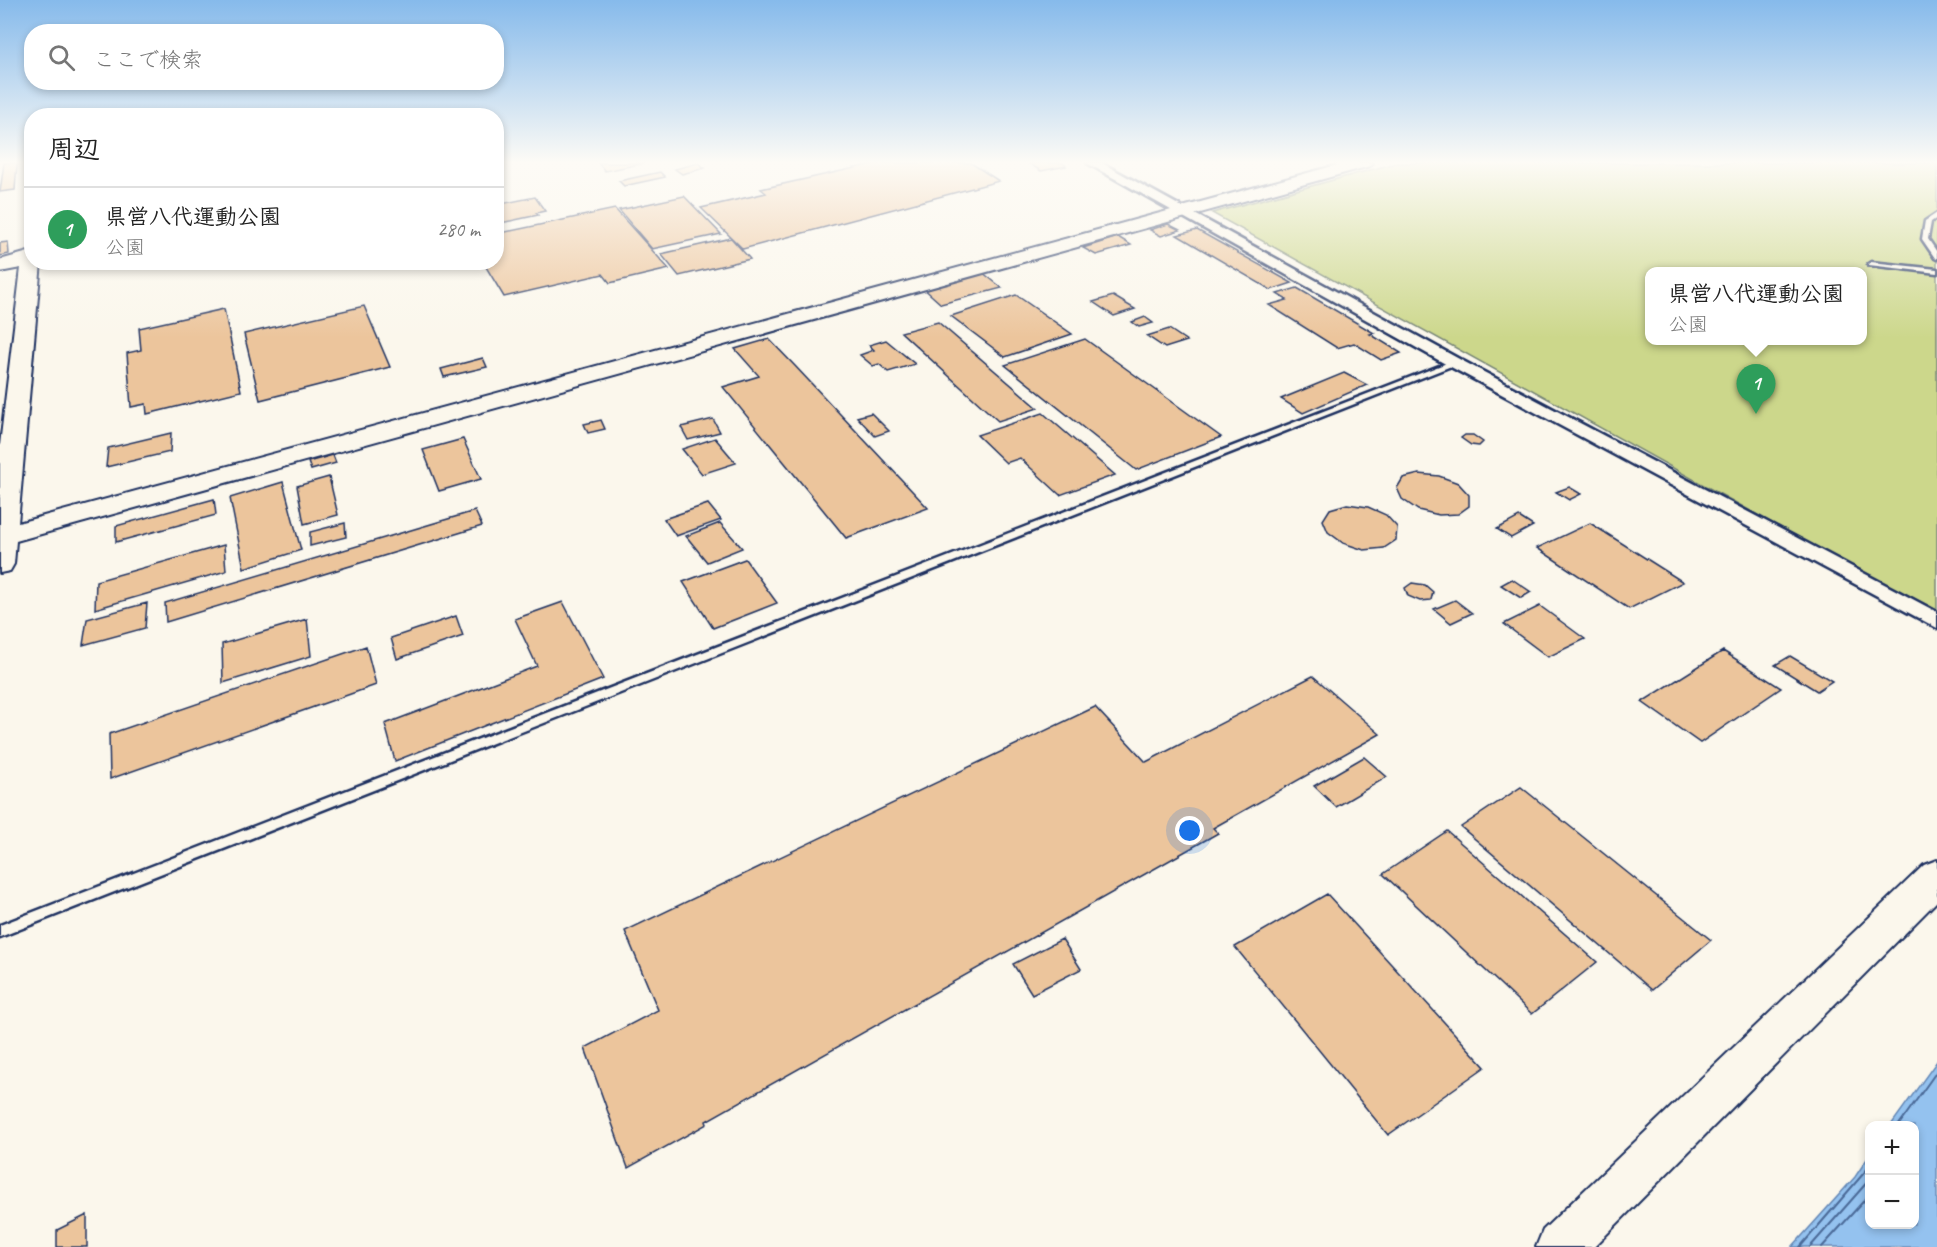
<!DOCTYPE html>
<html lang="ja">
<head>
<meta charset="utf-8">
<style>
	body { margin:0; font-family:Caveat,"Klee One",sans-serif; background:#f6f6f6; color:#222 }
	.controls { position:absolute; right:18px; bottom:18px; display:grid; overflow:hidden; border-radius:12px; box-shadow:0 3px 9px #0003 }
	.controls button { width:54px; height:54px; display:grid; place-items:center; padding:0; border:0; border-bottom:2px solid #e0e0e0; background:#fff; color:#222; font:30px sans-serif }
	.you { position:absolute; left:1190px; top:831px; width:21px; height:21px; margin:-15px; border:4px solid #fff; border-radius:50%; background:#1a73e8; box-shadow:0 0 0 9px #1a73e833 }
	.badge { display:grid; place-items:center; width:39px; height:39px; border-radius:50%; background:#0b8043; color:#fff; font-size:20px; font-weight:700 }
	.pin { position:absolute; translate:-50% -50px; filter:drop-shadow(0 2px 3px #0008) }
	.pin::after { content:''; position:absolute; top:32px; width:21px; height:18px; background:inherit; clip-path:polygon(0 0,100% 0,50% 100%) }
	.popup { position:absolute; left:1645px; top:267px; width:222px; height:78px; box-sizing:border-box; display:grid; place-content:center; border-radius:12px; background:#fff; filter:drop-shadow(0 2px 4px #0005); font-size:20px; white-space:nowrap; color:#767676 }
	.popup b { font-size:22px; color:#222 }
	.popup::after { content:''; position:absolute; left:50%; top:100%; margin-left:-12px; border:12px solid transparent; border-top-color:#fff }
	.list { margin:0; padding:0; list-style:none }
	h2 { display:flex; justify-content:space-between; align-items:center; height:78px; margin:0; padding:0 24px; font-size:26px }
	h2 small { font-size:20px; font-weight:400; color:#767676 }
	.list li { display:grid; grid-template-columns:39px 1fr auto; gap:18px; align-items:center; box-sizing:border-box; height:84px; padding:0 24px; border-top:2px solid #e0e0e0 }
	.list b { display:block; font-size:22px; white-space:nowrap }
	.list p { margin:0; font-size:20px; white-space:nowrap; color:#767676 }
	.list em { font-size:20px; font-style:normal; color:#767676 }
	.icon { flex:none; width:33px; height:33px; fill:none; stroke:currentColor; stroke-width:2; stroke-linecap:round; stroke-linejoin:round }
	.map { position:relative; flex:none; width:1937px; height:1247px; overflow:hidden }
	.search { position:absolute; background:#fff; box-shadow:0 3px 9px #0003; left:24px; top:24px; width:480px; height:66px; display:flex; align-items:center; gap:15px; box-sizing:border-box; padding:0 21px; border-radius:24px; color:#767676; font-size:22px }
	.panel { position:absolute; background:#fff; box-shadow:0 3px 9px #0003; left:24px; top:108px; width:480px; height:162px; border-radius:24px }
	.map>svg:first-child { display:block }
	.green { fill:#ccd78b; stroke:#748374; stroke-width:1.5; fill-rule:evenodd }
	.water { fill:#94c2ef; stroke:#6487b5; stroke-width:1.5 }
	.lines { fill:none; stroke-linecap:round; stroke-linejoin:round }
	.shore { stroke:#4b6a98; stroke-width:2 }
	.building { fill:#ecc59c; stroke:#1b2f5e; stroke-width:1.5 }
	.lane-casing { stroke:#1b2f5e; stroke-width:5 }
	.street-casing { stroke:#1b2f5e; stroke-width:5 }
	.secondary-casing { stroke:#1b2f5e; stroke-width:4 }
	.lane { fill:#fbf7ec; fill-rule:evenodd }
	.street { fill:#fbf7ec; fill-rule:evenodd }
	.secondary { fill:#fbf7ec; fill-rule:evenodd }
</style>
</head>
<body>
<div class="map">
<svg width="1937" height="1247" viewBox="0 0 1937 1247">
	<rect width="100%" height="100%" fill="#fbf7ec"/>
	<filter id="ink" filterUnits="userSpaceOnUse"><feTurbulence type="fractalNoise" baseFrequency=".0167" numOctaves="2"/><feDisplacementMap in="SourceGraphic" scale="12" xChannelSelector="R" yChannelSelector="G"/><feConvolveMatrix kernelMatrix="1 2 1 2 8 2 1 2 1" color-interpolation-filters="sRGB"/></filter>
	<g filter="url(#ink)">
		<path class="green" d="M1396,163H1937V614L1212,213ZM1650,272H1862V340H1650Z"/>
		<path class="water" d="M1937,1061V1247H1792L1855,1177L1869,1156L1870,1224H1914V1126L1891,1125Z"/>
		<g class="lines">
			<path class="shore" d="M1898,1126L1937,1071
				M1800,1247L1870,1166
				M1810,1247L1870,1179
				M1822,1247L1870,1194"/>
		</g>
		<path class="building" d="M4,163H17L15,190L0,192Z
			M598,163H645L605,171Z
			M698,163L705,168L682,174L675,169Z
			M877,163H971L999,181L743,249L701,208L766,193L761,189Z
			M1028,163H1063L1066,166L1041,171Z
			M660,172L665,177L624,186L619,181Z
			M684,196L721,234L652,249L619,210Z
			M535,197L545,211L536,213L538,215L496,224V205Z
			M615,209L669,269L610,283L603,274L504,297L483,262H496V234Z
			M1168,224L1180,230L1161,236L1150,230Z
			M1197,230L1292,283L1271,290L1177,235Z
			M1118,237L1131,245L1096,255L1083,248Z
			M731,238L750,259L679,276L661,254Z
			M8,242L9,254L0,256V243Z
			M982,272L1002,288L941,304L922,287Z
			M1297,288L1374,333L1370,334L1401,353L1381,360L1354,343L1337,348L1269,305L1287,300L1277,294Z
			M1016,295L1072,334L1005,357L951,316Z
			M1113,296L1135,309L1114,316L1093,302Z
			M364,306L390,367L260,400L244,334Z
			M224,309L241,391L147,414L146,404L131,407L127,353L141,350L139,328Z
			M1145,317L1153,323L1139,327L1132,322Z
			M938,322L1038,408L998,421L901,332Z
			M1169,329L1187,341L1165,348L1147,336Z
			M769,339L795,366L928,508L846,538L723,387L759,376L735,349Z
			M1085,339L1221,437L1136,470L1005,365Z
			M886,340L915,364L888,372L879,364L873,366L860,355L874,350L869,345Z
			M483,358L487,367L444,377L441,369Z
			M1344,373L1367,385L1303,413L1281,399Z
			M871,413L889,431L875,436L857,417Z
			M1043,413L1115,475L1060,495L1020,458L1006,463L977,435Z
			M713,419L720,432L688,440L681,427Z
			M601,420L605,429L588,433L584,424Z
			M171,433L170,452L106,467L108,448Z
			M1465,435H1473L1483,442L1479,446L1471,445L1461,438Z
			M715,438L736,463L702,474L682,449Z
			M463,439L481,479L439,491L423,450Z
			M333,455L336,463L311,470L308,462Z
			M1419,474L1439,476L1458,483L1469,495V506L1458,514L1439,515L1418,510L1402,499L1397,488L1403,478Z
			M329,477L338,515L304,524L297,486Z
			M283,482L301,550L244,568L230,498Z
			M1569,487L1581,494L1569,500L1556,492Z
			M214,499L216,515L116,542V526Z
			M708,504L721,520L676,536L664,519Z
			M1347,504L1368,507L1386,515L1397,527L1396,540L1384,548L1364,550L1343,543L1328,532L1323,520L1330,509Z
			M475,511L482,526L166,622L165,603Z
			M1519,517L1533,526L1511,538L1497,529Z
			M345,523L346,537L310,546V532Z
			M720,523L742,548L707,562L686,536Z
			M1590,523L1683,582L1629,609L1537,548Z
			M224,545L226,571L95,609L96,581Z
			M745,559L777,603L713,628L683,582Z
			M1512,579L1531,592L1521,598L1501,585Z
			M1412,583L1425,585L1433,592L1431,600L1420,601L1408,596L1405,588Z
			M1455,600L1472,613L1451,623L1434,609Z
			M563,602L603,679L395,761L385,724L537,666L515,619Z
			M147,603L145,628L83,645L87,619Z
			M1540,606L1585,639L1548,657L1504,624Z
			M456,616L463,636L397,659L391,638Z
			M307,619L311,656L223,683L222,644Z
			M366,646L376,685L110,779L109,734Z
			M1723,651L1781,688L1700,743L1642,702Z
			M1790,656L1832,681L1817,691L1775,665Z
			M1313,676L1380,734L1213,828L1218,833L706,1121L707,1124L628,1168L585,1048L658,1010L625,931L1095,707L1146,762Z
			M1364,757L1387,777L1336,807L1314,786Z
			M1521,787L1711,940L1652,990L1461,827Z
			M1447,831L1597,962L1532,1014L1383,874Z
			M1327,894L1485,1067L1388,1135L1235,947Z
			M1062,939L1081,969L1032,994L1013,964Z
			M87,1215V1247H57V1230Z"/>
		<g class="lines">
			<defs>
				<path id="lane" d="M1937,213V218L1931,222L1928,239L1937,252V259L1935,258L1922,239L1925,221Z
					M1871,262L1937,269V273L1869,265L1868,264Z
					M1452,361H1458L1459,363L0,937V925Z"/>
				<path id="street" d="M1087,163H1102L1461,360L1937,612V628L1449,366Z"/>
				<path id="secondary" d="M1344,163H1372L1370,166L16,541L14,564L10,571L0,573V445L21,268L0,272V260L32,251V262H41L18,523Z
					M1937,860V901L1594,1247H1536L1543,1230L1924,865Z"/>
			</defs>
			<use href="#lane" class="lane-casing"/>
			<use href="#street" class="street-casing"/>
			<use href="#secondary" class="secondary-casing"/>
			<use href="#lane" class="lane"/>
			<use href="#street" class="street"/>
			<use href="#secondary" class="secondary"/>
		</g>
	</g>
	<linearGradient id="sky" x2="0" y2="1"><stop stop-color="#86baeb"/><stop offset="0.48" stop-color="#fdfbf6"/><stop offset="1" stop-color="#fdfbf6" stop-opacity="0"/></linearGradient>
	<rect width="1937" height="338" fill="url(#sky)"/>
</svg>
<div class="controls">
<button>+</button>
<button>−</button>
</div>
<div class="you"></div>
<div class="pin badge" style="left:1756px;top:414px;background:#2e9e5b">1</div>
<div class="popup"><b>県営八代運動公園</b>公園</div>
<div class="search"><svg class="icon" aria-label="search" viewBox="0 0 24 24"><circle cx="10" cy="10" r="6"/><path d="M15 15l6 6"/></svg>ここで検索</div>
<section class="panel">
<h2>周辺<small></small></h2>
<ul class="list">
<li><span class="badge" style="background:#2e9e5b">1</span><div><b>県営八代運動公園</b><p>公園</p></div><em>280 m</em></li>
</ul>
</section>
</div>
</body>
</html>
